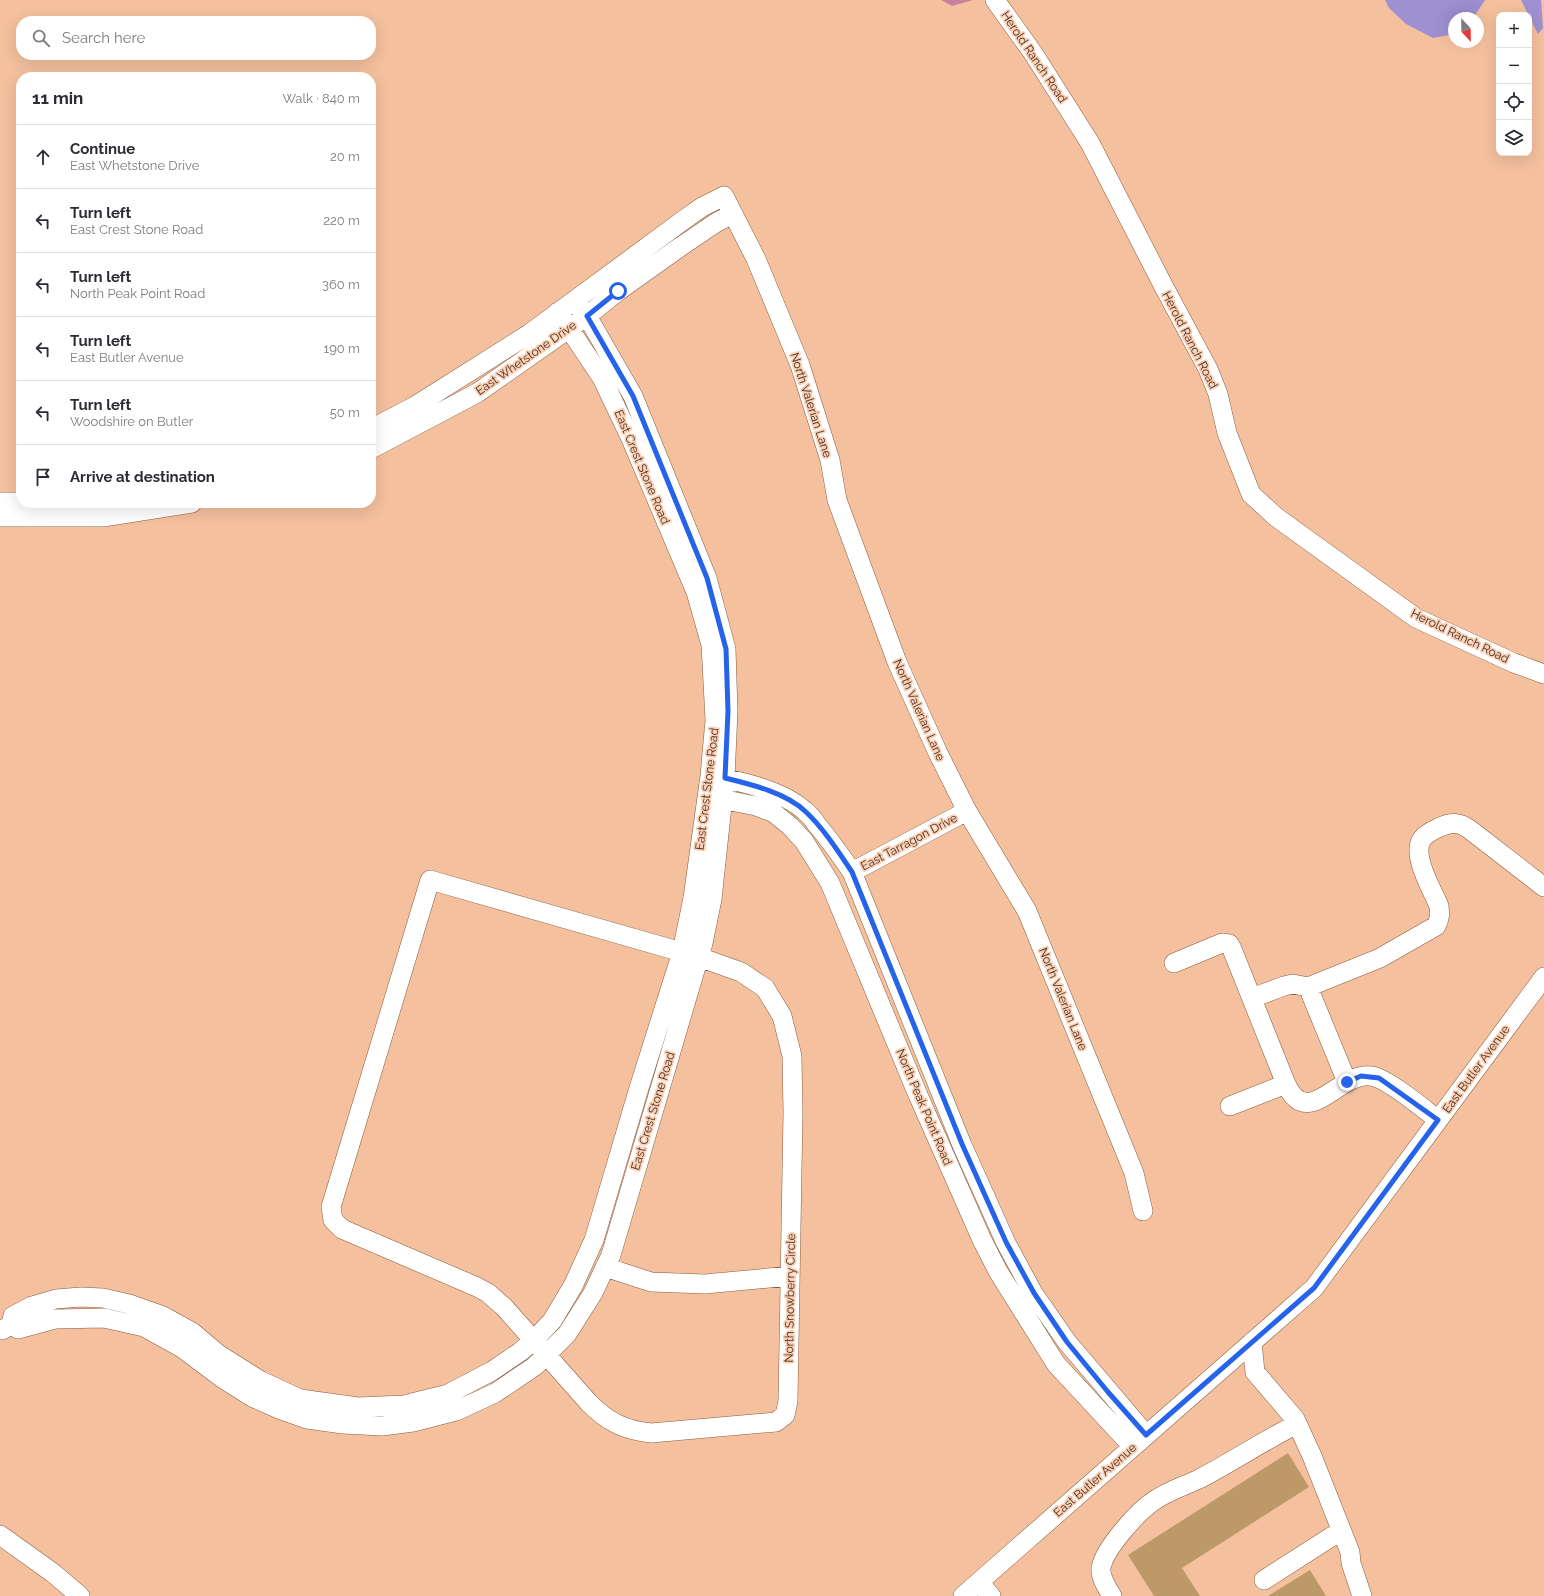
<!DOCTYPE html>
<html lang="en">
<head>
<meta charset="utf-8">
<style>
	body { margin:0; font-family:Raleway,sans-serif; background:#f2f2f3; color:#2b2b33 }
	.controls { position:absolute; right:12px; top:12px; display:grid; overflow:hidden; border-radius:8px; box-shadow:0 4px 16px #0002 }
	.controls button { width:36px; height:36px; display:grid; place-items:center; padding:0; border:0; border-bottom:1px solid #e1e1e2; background:#fff; color:#2b2b33; font:20px sans-serif }
	.compass { position:absolute; left:1448px; top:12px; width:36px; height:36px; border-radius:50%; background:#fff; box-shadow:0 4px 16px #0002; rotate:158deg }
	.stop { position:absolute; width:12px; height:12px; margin:-9px; border:3px solid #2563eb; border-radius:50%; background:#fff }
	.stop.end { background:#2563eb; border-color:#fff; box-shadow:0 1px 4px #0008 }
	.list { margin:0; padding:0; list-style:none }
	h2 { display:flex; justify-content:space-between; align-items:center; height:52px; margin:0; padding:0 16px; font-size:17px }
	h2 small { font-size:13px; font-weight:400; color:#7c7c81 }
	.list li { display:grid; grid-template-columns:26px 1fr auto; gap:12px; align-items:center; box-sizing:border-box; height:64px; padding:0 16px; border-top:1px solid #e1e1e2 }
	.list b { display:block; font-size:15px; white-space:nowrap }
	.list p { margin:0; font-size:13px; white-space:nowrap; color:#7c7c81 }
	.list em { font-size:13px; font-style:normal; color:#7c7c81 }
	.icon { flex:none; width:22px; height:22px; fill:none; stroke:currentColor; stroke-width:2; stroke-linecap:round; stroke-linejoin:round }
	.map { position:relative; flex:none; width:1544px; height:1596px; overflow:hidden }
	.search { position:absolute; background:#fff; box-shadow:0 4px 16px #0002; left:16px; top:16px; width:360px; height:44px; display:flex; align-items:center; gap:10px; box-sizing:border-box; padding:0 14px; border-radius:16px; color:#7c7c81; font-size:15px }
	.panel { position:absolute; background:#fff; box-shadow:0 4px 16px #0002; left:16px; top:72px; width:360px; height:436px; border-radius:16px }
	.map>svg:first-child { display:block }
	.forest { fill:#c7809d }
	.water { fill:#9f91d1 }
	.building { fill:#bd996a }
	.lines { fill:none; stroke-linecap:round; stroke-linejoin:round }
	.minor-casing { stroke:#8a5c3d; stroke-width:20 }
	.minor { stroke:#fff; stroke-width:19 }
	.route { stroke:#2563eb; stroke-width:5 }
	.labels { text-anchor:middle; dominant-baseline:central; stroke-width:3.5; stroke-linejoin:round; paint-order:stroke }
	.street-label { font-size:12px; fill:#432e21; stroke:#facfb4 }
</style>
</head>
<body>
<div class="map">
<svg width="1544" height="1596" viewBox="0 0 1544 1596">
	<rect width="100%" height="100%" fill="#f4c09e"/>
	<path class="forest" d="M941,0H973L952,6Z"/>
	<path class="water" d="M1385,0H1485L1473,18H1454V34L1433,38L1406,24L1389,8Z
		M1521,0H1541L1543,28L1538,34Z"/>
	<path class="building" d="M1288,1453L1309,1487L1182,1568L1200,1596H1154L1128,1555Z
		M1310,1570L1326,1596H1268Z"/>
	<g class="lines">
		<defs>
			<path id="minor" d="M995,0L1033,53L1090,143L1164,287L1208,369L1218,394L1227,433L1251,494L1276,517L1416,618L1514,663L1544,674
				M371,429L415,406L529,334L685,219L702,207L724,196L756,259L800,365L830,460L837,500L897,662L938,753L967,811L1027,911L1134,1173L1143,1211
				M371,449L477,393L587,316L618,291L680,247L717,222L733,214
				M0,502H21
				M0,517H103L192,503
				M713,777C742,781 783,791 805,811C810,815 814,820 817,825C830,840 841,856 852,872L962,1145L1006,1243L1033,1293L1067,1342L1146,1435
				M711,797L756,806L774,813L790,826L804,841L830,883L918,1095L982,1240L999,1273L1056,1364L1133,1447
				M852,872L967,811
				M430,880L699,957L741,972L765,988L782,1016L792,1056L793,1113L788,1401L785,1415L776,1422L651,1433C624,1430 608,1422 589,1403L504,1307L488,1293L477,1287L342,1229L333,1220L331,1207Z
				M1174,963L1222,943L1229,944L1232,949L1286,1084C1308,1132 1339,1071 1371,1076C1387,1078 1424,1109 1438,1120
				M1308,987L1347,1082
				M1252,998L1284,986L1293,984L1308,987L1380,958L1436,926C1440,919 1440,914 1439,906C1432,889 1411,855 1422,839C1426,833 1434,830 1440,827C1451,822 1459,822 1469,829L1544,887
				M1230,1106L1286,1084
				M605,1267L651,1282L705,1284L790,1276
				M11,1325L18,1329L55,1319L104,1318L144,1327L182,1348L222,1378L252,1397L279,1409L307,1419L343,1424L382,1426L413,1422L456,1411L495,1393L535,1366L567,1334L593,1293L611,1255L703,943L712,899L725,778L728,711L726,649L707,578L633,396L587,316L575,300
				M2,1330L11,1325L13,1316L32,1306L56,1299L81,1297L103,1298L129,1304L163,1316L192,1332L218,1354L261,1381L300,1399L358,1407L404,1405L448,1394L492,1371L520,1352L534,1340L552,1321L573,1286L594,1240L639,1088L682,952L693,898L710,776L715,720L711,645L696,592L632,441L602,378L558,312
				M1252,1342L1255,1372L1295,1419L1312,1456L1350,1552L1351,1563L1362,1596
				M0,1535L53,1573L80,1596
				M1264,1580L1331,1537L1342,1532
				M979,1582L991,1596
				M963,1596L1314,1288L1544,977
				M1112,1596C1107,1588 1100,1577 1101,1568C1104,1549 1138,1511 1155,1500C1168,1491 1184,1486 1199,1479C1232,1462 1263,1441 1297,1424"/>
		</defs>
		<use href="#minor" class="minor-casing"/>
		<use href="#minor" class="minor"/>
	</g>
	<g class="lines">
		<path class="route" d="M618,291L587,316L633,396L707,578L726,649L728,711L725,778C750,784 787,793 806,812C824,829 838,851 852,872L962,1144L1006,1242L1034,1293L1067,1342L1108,1392L1146,1435L1314,1288L1438,1120L1379,1078L1361,1076L1347,1082"/>
	</g>
	<g class="labels">
		<g class="street-label">
			<text transform="translate(1034 57) rotate(56)">Herold Ranch Road</text>
			<text transform="translate(1190 340) rotate(63)">Herold Ranch Road</text>
			<text transform="translate(526 358) rotate(-35)">East Whetstone Drive</text>
			<text transform="translate(811 405) rotate(72)">North Valerian Lane</text>
			<text transform="translate(642 467) rotate(67)">East Crest Stone Road</text>
			<text transform="translate(1460 636) rotate(26)">Herold Ranch Road</text>
			<text transform="translate(919 710) rotate(66)">North Valerian Lane</text>
			<text transform="translate(707 789) rotate(-83)">East Crest Stone Road</text>
			<text transform="translate(909 842) rotate(-28)">East Tarragon Drive</text>
			<text transform="translate(1063 999) rotate(68)">North Valerian Lane</text>
			<text transform="translate(1476 1069) rotate(-54)">East Butler Avenue</text>
			<text transform="translate(924 1107) rotate(67)">North Peak Point Road</text>
			<text transform="translate(653 1111) rotate(-73)">East Crest Stone Road</text>
			<text transform="translate(790 1298) rotate(-89)">North Snowberry Circle</text>
			<text transform="translate(1095 1480) rotate(-41)">East Butler Avenue</text>
		</g>
	</g>
</svg>
<div class="controls">
<button>+</button>
<button>−</button>
<button><svg class="icon" aria-label="locate" viewBox="0 0 24 24"><circle cx="12" cy="12" r="6"/><path d="M12 2v4M12 18v4M2 12h4M18 12h4"/></svg></button>
<button><svg class="icon" aria-label="layers" viewBox="0 0 24 24"><path d="M12 4l9 5-9 5-9-5zM3 14l9 5 9-5"/></svg></button>
</div>
<svg class="compass" viewBox="-18 -18 36 36"><path d="M0-13l5 13h-10z" fill="#e53935"/><path d="M0 13l5-13h-10z" fill="#7c7c81"/></svg>
<div class="stop" style="left:618px;top:291px"></div>
<div class="stop end" style="left:1347px;top:1082px"></div>
<div class="search"><svg class="icon" aria-label="search" viewBox="0 0 24 24"><circle cx="10" cy="10" r="6"/><path d="M15 15l6 6"/></svg>Search here</div>
<section class="panel">
<h2>11 min<small>Walk · 840 m</small></h2>
<ul class="list">
<li><svg class="icon" aria-label="ahead" viewBox="0 0 24 24"><path d="M12 20V5M6 11l6-6 6 6"/></svg><div><b>Continue</b><p>East Whetstone Drive</p></div><em>20 m</em></li>
<li><svg class="icon" aria-label="left" viewBox="0 0 24 24"><path d="M17 20v-9H6M10 6l-5 5 5 5"/></svg><div><b>Turn left</b><p>East Crest Stone Road</p></div><em>220 m</em></li>
<li><svg class="icon" aria-label="left" viewBox="0 0 24 24"><path d="M17 20v-9H6M10 6l-5 5 5 5"/></svg><div><b>Turn left</b><p>North Peak Point Road</p></div><em>360 m</em></li>
<li><svg class="icon" aria-label="left" viewBox="0 0 24 24"><path d="M17 20v-9H6M10 6l-5 5 5 5"/></svg><div><b>Turn left</b><p>East Butler Avenue</p></div><em>190 m</em></li>
<li><svg class="icon" aria-label="left" viewBox="0 0 24 24"><path d="M17 20v-9H6M10 6l-5 5 5 5"/></svg><div><b>Turn left</b><p>Woodshire on Butler</p></div><em>50 m</em></li>
<li><svg class="icon" aria-label="arrive" viewBox="0 0 24 24"><path d="M6 21V4h12l-3 4 3 4H6"/></svg><div><b>Arrive at destination</b></div></li>
</ul>
</section>
</div>
</body>
</html>
